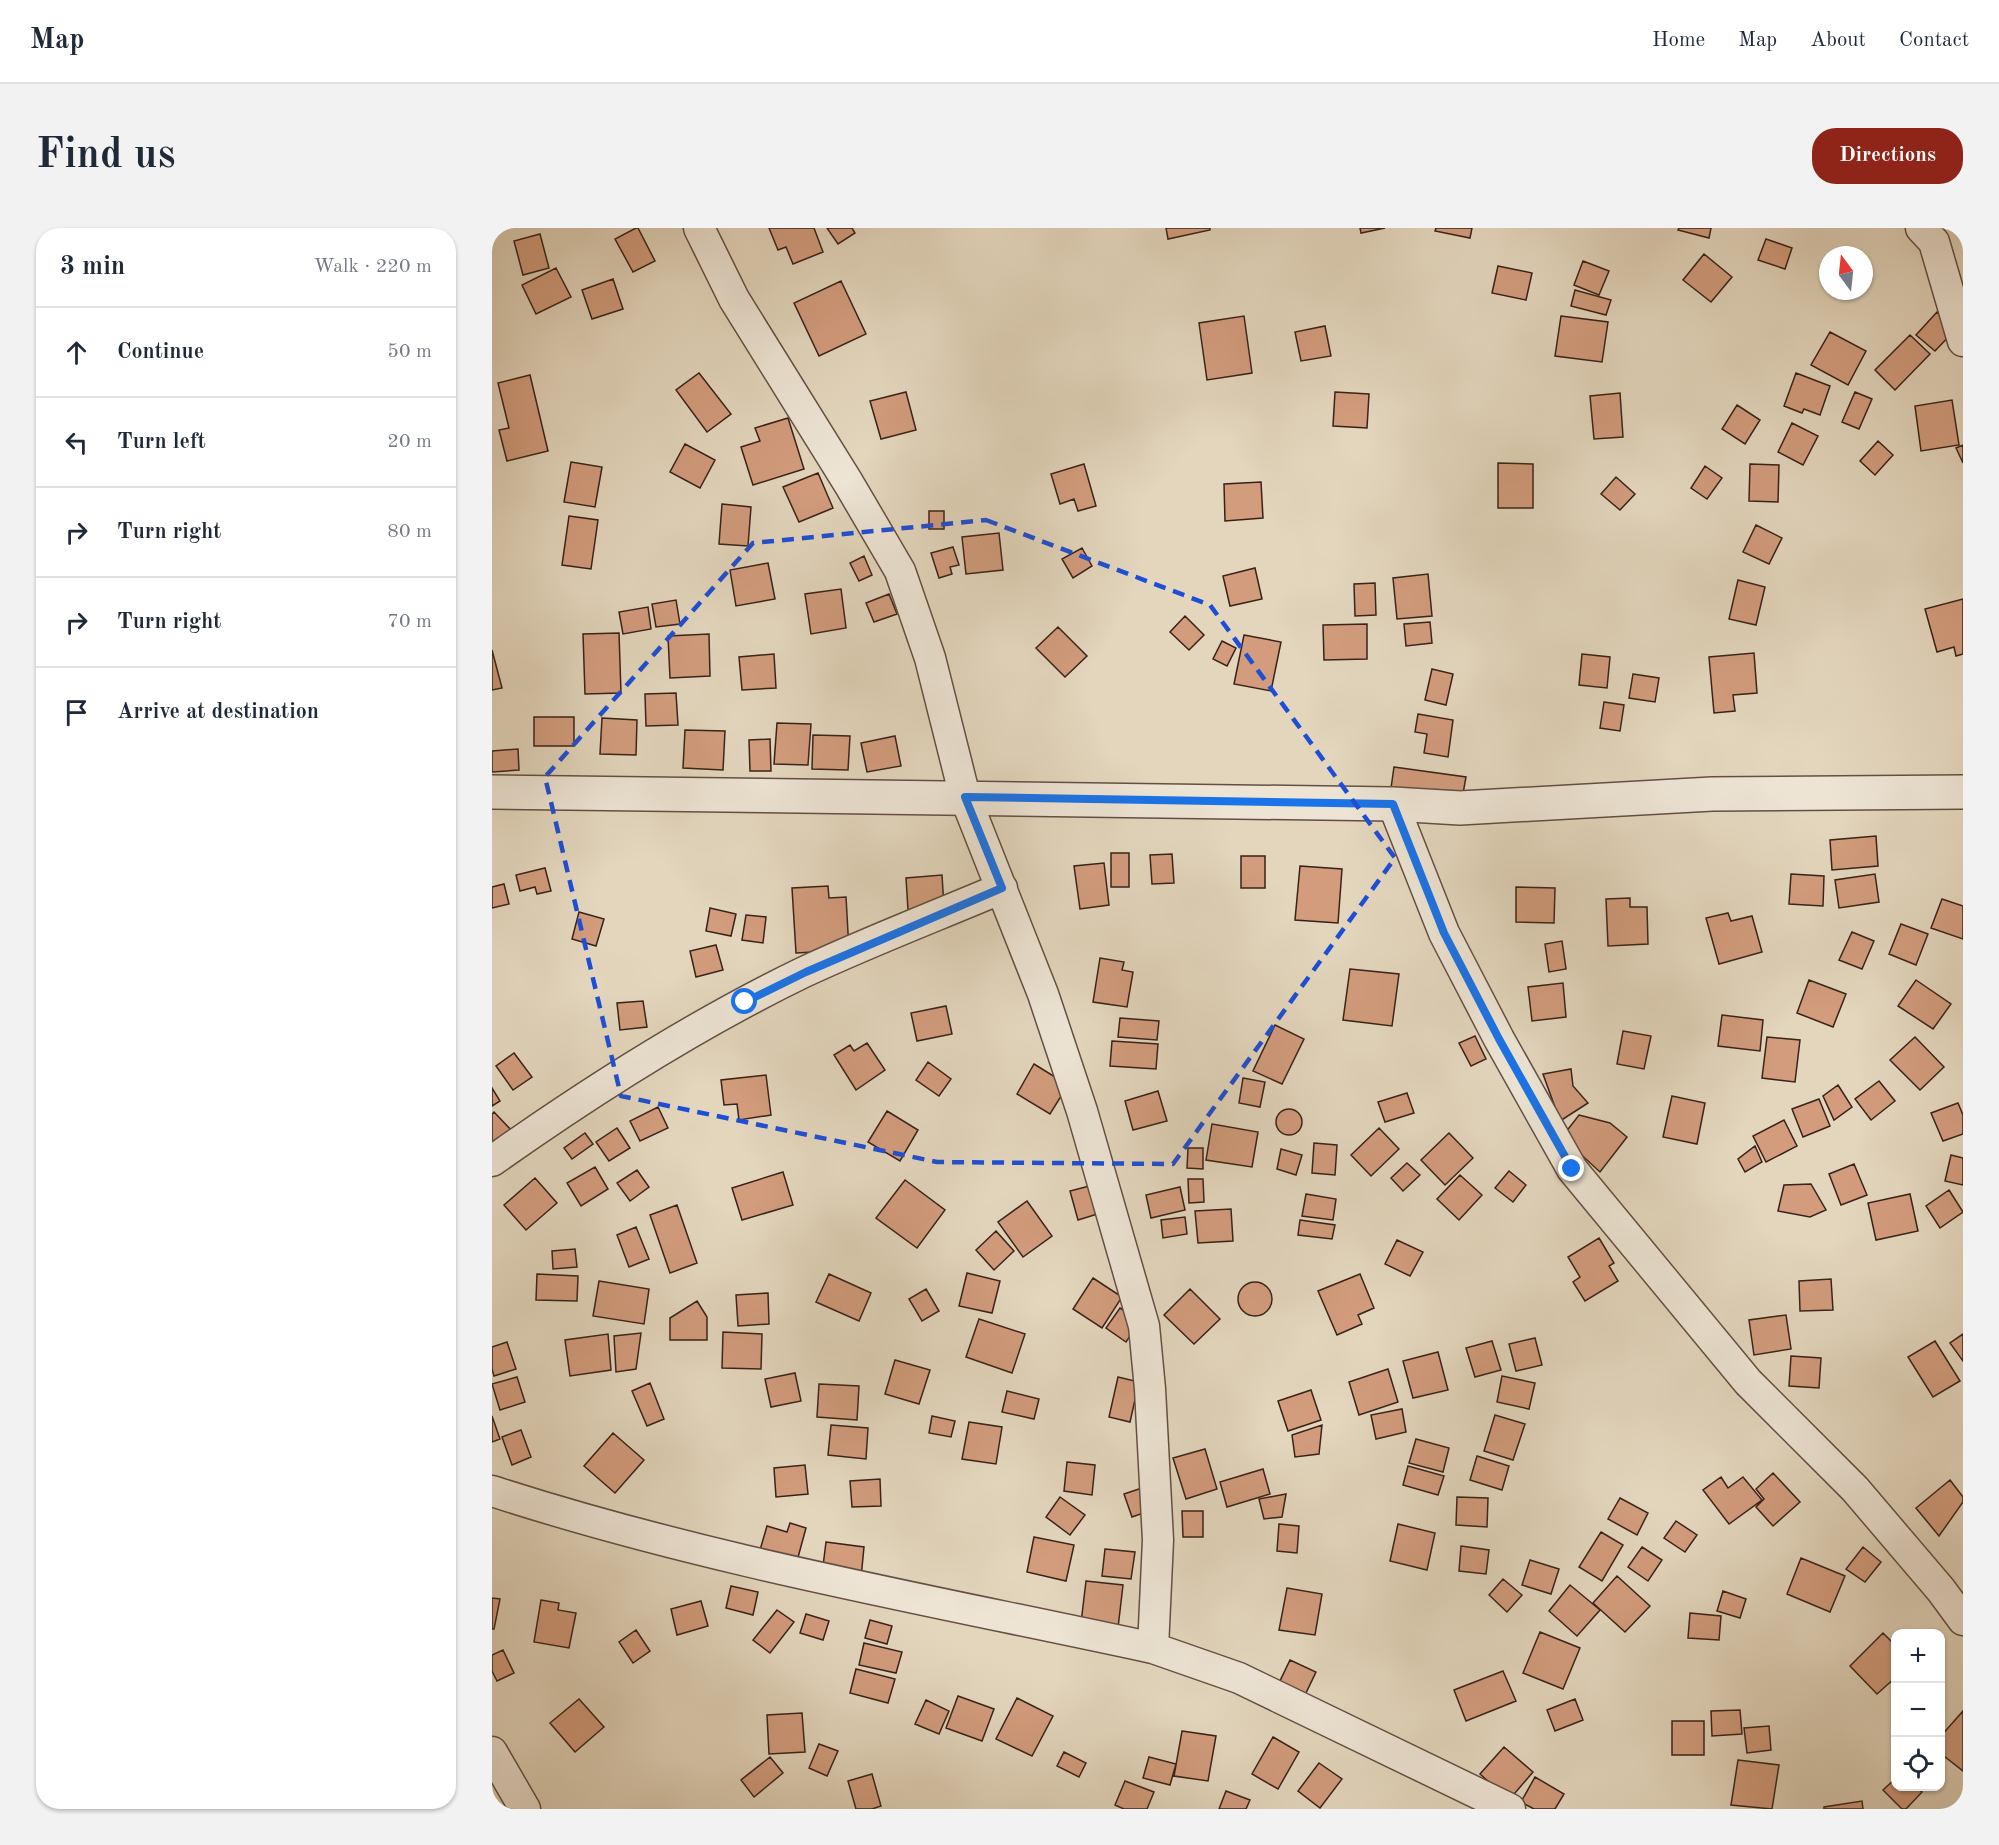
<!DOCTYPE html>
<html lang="en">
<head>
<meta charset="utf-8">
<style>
	body { margin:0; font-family:"Old Standard TT",serif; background:#f2f2f3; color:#1f2937 }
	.controls { position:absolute; right:18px; bottom:18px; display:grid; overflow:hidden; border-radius:12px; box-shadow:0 2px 4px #0004 }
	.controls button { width:54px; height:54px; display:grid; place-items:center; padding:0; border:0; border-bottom:2px solid #e0e1e3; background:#fff; color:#1f2937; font:30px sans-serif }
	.compass { position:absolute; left:1327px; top:18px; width:54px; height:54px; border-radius:50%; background:#fff; box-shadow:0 2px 4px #0004; rotate:345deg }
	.stop { position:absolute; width:18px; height:18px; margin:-14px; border:4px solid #1a73e8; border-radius:50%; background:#fff }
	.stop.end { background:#1a73e8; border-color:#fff; box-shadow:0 2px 6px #0008 }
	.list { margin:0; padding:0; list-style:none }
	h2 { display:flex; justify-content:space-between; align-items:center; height:78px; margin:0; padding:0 24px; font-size:26px }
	h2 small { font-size:20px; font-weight:400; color:#747a83 }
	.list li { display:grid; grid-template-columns:39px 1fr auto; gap:18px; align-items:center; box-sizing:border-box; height:90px; padding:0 24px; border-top:2px solid #e0e1e3 }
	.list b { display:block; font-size:22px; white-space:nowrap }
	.list em { font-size:20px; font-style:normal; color:#747a83 }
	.icon { flex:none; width:33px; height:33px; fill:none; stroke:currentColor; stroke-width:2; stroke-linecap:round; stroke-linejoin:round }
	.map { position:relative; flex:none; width:1471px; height:1581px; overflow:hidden; border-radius:24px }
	header { display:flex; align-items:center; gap:36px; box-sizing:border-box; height:84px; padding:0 30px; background:#fff; border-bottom:2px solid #e0e1e3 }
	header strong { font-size:28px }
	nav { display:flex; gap:33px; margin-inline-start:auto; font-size:21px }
	.intro { display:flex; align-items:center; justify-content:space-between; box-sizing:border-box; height:144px; padding:0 36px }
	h1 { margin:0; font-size:42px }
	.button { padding:15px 27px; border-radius:24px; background:#8f2418; color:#fff; font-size:21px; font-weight:700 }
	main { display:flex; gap:36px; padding:0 36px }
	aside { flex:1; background:#fff; border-radius:24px; box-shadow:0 2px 4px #0004 }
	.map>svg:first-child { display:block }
	.building { fill:#d29c7d; stroke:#392219; stroke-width:1.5 }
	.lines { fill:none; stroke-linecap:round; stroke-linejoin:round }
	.minor-casing { stroke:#644f42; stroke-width:33 }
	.tertiary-casing { stroke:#644f42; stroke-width:36 }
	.minor { stroke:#ede4d4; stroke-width:30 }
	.tertiary { stroke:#ede4d4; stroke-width:33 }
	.route { stroke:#1a73e8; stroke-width:8 }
	.marked { fill:none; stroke:#1d4ed8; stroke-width:4.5; stroke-dasharray:12 8; stroke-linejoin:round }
</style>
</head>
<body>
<header>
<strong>Map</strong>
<nav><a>Home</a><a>Map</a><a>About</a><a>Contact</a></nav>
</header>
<div class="intro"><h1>Find us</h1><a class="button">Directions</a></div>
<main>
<aside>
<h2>3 min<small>Walk · 220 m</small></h2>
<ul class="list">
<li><svg class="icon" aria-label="ahead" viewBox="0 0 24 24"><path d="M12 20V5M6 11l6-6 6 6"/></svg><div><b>Continue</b></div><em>50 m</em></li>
<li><svg class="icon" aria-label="left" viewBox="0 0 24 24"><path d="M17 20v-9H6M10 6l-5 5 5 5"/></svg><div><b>Turn left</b></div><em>20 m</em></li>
<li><svg class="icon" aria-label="right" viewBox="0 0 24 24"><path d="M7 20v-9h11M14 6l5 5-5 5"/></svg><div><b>Turn right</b></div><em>80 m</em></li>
<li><svg class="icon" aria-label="right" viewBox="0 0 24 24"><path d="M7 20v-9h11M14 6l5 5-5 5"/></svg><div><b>Turn right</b></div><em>70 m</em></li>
<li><svg class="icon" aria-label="arrive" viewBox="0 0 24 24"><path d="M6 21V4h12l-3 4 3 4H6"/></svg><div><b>Arrive at destination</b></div></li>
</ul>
</aside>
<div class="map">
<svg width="1471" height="1581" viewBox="0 0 1471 1581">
	<rect width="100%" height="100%" fill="#e3d6bd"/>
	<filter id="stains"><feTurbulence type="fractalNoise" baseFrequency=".00333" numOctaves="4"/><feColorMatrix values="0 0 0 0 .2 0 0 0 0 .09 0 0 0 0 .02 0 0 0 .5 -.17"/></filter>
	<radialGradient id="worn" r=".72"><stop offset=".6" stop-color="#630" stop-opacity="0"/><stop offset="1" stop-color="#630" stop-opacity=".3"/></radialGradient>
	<path class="building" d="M144,0H146L163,33L141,44L123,11Z
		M277,0H322L331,24L301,36L294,19L286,22Z
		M335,0H360L363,5L346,16Z
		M674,0H718V2L676,11Z
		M868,0H893L869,5Z
		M944,0H980L978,10L943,3Z
		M1187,0H1219L1217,10L1186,2Z
		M48,6L57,40L31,47L22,13Z
		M1274,11L1300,20L1293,41L1266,32Z
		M1212,26L1240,49L1219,74L1191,52Z
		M1091,33L1117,43L1107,67L1082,57Z
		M1006,38L1040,45L1034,72L1000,65Z
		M64,40L79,69L44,86L30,57Z
		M121,51L131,81L100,91L90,62Z
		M349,53L374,106L327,128L302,75Z
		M1083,62L1119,72L1114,87L1079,78Z
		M1445,84L1464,101L1443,123L1424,107Z
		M752,88L760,145L715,152L707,95Z
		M1069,88L1116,94L1110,134L1063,128Z
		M833,98L839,128L809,133L803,104Z
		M1338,104L1374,123L1356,157L1319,137Z
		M1418,107L1438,126L1403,162L1383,142Z
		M207,145L239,186L215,204L184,162Z
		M1304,145L1338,158L1328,187L1312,181L1310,185L1292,178Z
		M38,147L56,223L15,233L7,202L17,200L6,155Z
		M414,164L424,202L389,211L378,173Z
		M843,164L877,166L875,200L841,198Z
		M1363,164L1380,171L1367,201L1350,194Z
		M1128,165L1131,209L1102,211L1098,168Z
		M1460,172L1467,217L1429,223L1423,178Z
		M1245,177L1268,192L1253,216L1230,201Z
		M296,190L312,241L261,257L249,219L268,213L263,200Z
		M1300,195L1326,208L1311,237L1286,224Z
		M1386,213L1401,227L1383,247L1368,233Z
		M193,216L223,232L208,260L178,244Z
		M1471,217V235L1464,220Z
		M79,234L110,239L103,279L72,274Z
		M1006,235L1041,236V280H1006Z
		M592,236L604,278L586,283L582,271L568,276L559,246Z
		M1258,236L1287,237L1286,274L1257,273Z
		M1213,238L1230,250L1215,271L1199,260Z
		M326,245L341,280L307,294L291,259Z
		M1124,249L1143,266L1128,282L1109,266Z
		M769,254L771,290L733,293L732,256Z
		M230,276L259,279L256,318L227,316Z
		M437,283H452V301H437Z
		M77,288L106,292L99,341L70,337Z
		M1264,297L1290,310L1277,336L1251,324Z
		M507,305L511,342L474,346L470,309Z
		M461,319L467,337L458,339L460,346L447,350L439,325Z
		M590,320L600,338L581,350L570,331Z
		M372,328L380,347L367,353L358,335Z
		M276,335L283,371L244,378L238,342Z
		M763,340L770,371L738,378L731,348Z
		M936,346L940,388L905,391L901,350Z
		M1246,352L1273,359L1264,397L1237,391Z
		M883,355L884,387L863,388L862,356Z
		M349,361L354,400L319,406L313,366Z
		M397,366L405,386L382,394L374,375Z
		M1471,371V426L1464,428L1462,419L1445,424L1433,381Z
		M184,372L188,396L164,399L160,376Z
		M156,379L159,401L131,406L127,384Z
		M693,388L712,407L697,422L678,404Z
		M938,394L940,415L914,418L912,396Z
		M875,396V431L832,432L831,397Z
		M566,399L595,428L573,449L544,420Z
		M127,405L129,465L93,466L91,406Z
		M217,406L218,448L178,450L176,408Z
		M752,407L789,414L779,463L742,456Z
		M730,413L744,420L735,438L721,431Z
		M0,422L10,460L0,462Z
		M1262,425L1265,465L1241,467L1243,483L1222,485L1217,429Z
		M282,426L284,460L250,462L247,429Z
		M1090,426L1118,429L1115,460L1087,457Z
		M940,441L961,446L954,477L933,472Z
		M1141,446L1167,450L1163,474L1137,470Z
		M184,465L186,497L154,498L153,466Z
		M1112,474L1132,477L1128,503L1108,500Z
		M926,486L961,492L956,529L932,525L935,506L923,504Z
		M42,489H82V518H42Z
		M110,490L145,492L144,527L108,526Z
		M285,495L319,496L316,537L282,536Z
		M193,502L233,503L231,542L191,540Z
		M321,507L358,508L356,542L320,541Z
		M403,508L409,538L375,544L369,515Z
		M278,511L279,543H258L257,512Z
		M26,521L27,542L0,544V523Z
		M902,539L974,549L969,577L898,567Z
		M1384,608L1386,638L1340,642L1338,612Z
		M619,625H637V659H619Z
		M680,626L682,655L660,656L658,627Z
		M749,628H773V660H749Z
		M612,635L617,677L588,681L582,638Z
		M808,638L850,641L846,695L803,692Z
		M53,640L59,663L45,666L43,659L28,663L24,647Z
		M1299,646L1332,648L1331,678L1297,676Z
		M1383,646L1387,674L1347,680L1343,652Z
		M450,647L452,679L416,682L414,650Z
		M12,656L17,676L0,680V659Z
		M336,658L337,670L354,669L357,722L304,725L300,660Z
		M1024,659L1063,660L1062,695L1024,694Z
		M1138,670V679H1155L1156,716L1116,718L1114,671Z
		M1450,671L1471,678V711L1439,700Z
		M218,680L244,686L239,708L214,703Z
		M87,684L112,691L104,718L80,711Z
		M1236,685L1239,693L1260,688L1270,724L1227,736L1214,690Z
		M254,687L274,689L271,715L250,712Z
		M1409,696L1436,706L1424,737L1397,726Z
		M1360,704L1382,713L1370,741L1347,732Z
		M1070,713L1074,741L1057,744L1053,716Z
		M224,717L231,742L204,749L198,723Z
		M608,730L632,734L630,742L641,744L635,779L601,774Z
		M858,741L907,746L900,798L851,792Z
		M1317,752L1354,766L1341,799L1305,785Z
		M1424,752L1459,776L1441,801L1406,778Z
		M1071,755L1074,789L1040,793L1036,759Z
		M151,773L155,799L128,802L125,775Z
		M454,778L460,806L425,813L419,785Z
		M1230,787L1271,792L1268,823L1226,818Z
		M628,790L667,793L665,812L626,809Z
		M783,797L812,811L790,856L761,843Z
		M1131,803L1159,808L1152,841L1125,836Z
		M983,808L994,831L979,838L967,815Z
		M1275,809L1308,812L1303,854L1270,850Z
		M1423,809L1452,839L1428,862L1398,832Z
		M620,813L666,816L664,841L618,838Z
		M375,815L393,842L364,862L342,827L358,817L362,823Z
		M22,825L40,849L21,862L4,838Z
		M436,834L459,851L447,868L424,852Z
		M542,836L576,857L558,886L525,866Z
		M1079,841L1081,858L1096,875L1068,893L1051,846Z
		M274,847L279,887L247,892L245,876L232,877L229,852Z
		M751,850L773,854L768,879L747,875Z
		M1387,853L1403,873L1379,892L1363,871Z
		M1346,857L1360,879L1342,892L1331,868Z
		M0,860L8,873L0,878Z
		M666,863L675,893L641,902L633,873Z
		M915,865L922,885L893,894L886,874Z
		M1180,868L1213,875L1205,916L1171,909Z
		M1327,871L1338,898L1311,909L1300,881Z
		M1466,875L1471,887V906L1451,913L1439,885Z
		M166,879L176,900L148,913L138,893Z
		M784 894a13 13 0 1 1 26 0a13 13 0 1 1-26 0Z
		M395,883L426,902L408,933L376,914Z
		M2,884L22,905L0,927V886Z
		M1087,887L1118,895L1135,909L1108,944L1070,909Z
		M1292,892L1305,918L1274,934L1261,908Z
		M720,896L766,904L760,939L714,932Z
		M125,900L138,920L117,933L104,914Z
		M887,900L907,921L879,948L859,927Z
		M93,905L101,916L80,931L72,920Z
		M957,905L981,930L953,957L929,932Z
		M822,915L845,917L843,947L820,945Z
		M1263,918L1270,934L1253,944L1246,931Z
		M696,920H711V941L695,940Z
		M789,921L810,927L804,947L785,941Z
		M1459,927L1471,930V957L1453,953Z
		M915,935L928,947L911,963L899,950Z
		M1362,936L1375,967L1349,977L1337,946Z
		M103,939L116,961L89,978L75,955Z
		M145,942L157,959L138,973L125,955Z
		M1017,943L1034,957L1021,974L1003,960Z
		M291,944L301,977L250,992L240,960Z
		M968,947L990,967L967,992L945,971Z
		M43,950L65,975L34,1002L12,977Z
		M696,951H711L712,974L697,975Z
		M413,952L453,982L425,1020L384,990Z
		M605,956L612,984L586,992L578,963Z
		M1319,956L1334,982L1318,989L1286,983L1292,957Z
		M688,959L693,982L659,990L654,967Z
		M1457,962L1471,984L1448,1000L1434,978Z
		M814,966L844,971L841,992L810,988Z
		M1418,966L1426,1003L1384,1012L1376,975Z
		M535,973L560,1008L531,1029L506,994Z
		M185,977L205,1035L178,1045L158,987Z
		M739,981L741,1013L706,1015L703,983Z
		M693,989L695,1006L671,1010L669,992Z
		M808,992L843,997L840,1011L806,1007Z
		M144,999L157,1031L137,1039L125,1007Z
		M504,1003L522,1023L502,1042L484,1022Z
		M1107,1010L1122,1035L1117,1038L1126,1053L1093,1073L1081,1054L1088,1049L1076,1029Z
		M905,1012L931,1024L918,1048L893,1036Z
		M83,1021L85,1039L61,1041L60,1023Z
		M475,1045L508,1053L500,1085L467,1078Z
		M45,1046L86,1048L85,1073L44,1072Z
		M337,1046L379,1065L367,1093L324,1074Z
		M868,1046L882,1080L866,1087L870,1096L845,1107L826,1063Z
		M601,1050L630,1069L610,1100L581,1081Z
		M1339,1051L1341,1082L1308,1083L1307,1053Z
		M107,1053L157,1061L152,1096L101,1088Z
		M746 1071a17 17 0 1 1 34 0a17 17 0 1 1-34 0Z
		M434,1061L447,1083L430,1093L417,1071Z
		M698,1061L728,1091L702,1116L672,1087Z
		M276,1065L277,1096L246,1098L244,1067Z
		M205,1073L215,1089V1112H178V1090Z
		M628,1080L648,1093L634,1114L614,1100Z
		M1294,1087L1299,1121L1262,1127L1257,1092Z
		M487,1091L533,1106L520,1145L474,1129Z
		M231,1104L270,1106L269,1141L230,1140Z
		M149,1105L144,1141L124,1144L122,1108Z
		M116,1106L119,1142L78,1148L73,1112Z
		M1471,1106V1133L1458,1115Z
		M1043,1110L1050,1137L1024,1143L1017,1116Z
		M1000,1113L1009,1142L983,1149L974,1120Z
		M1443,1113L1468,1153L1441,1169L1416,1129Z
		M15,1114L24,1141L2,1148L0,1141V1119Z
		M946,1124L956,1162L921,1170L911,1133Z
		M1299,1128L1329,1130L1327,1160L1297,1158Z
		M403,1132L438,1142L427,1176L393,1166Z
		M896,1141L906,1174L867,1187L857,1154Z
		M303,1145L309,1173L279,1179L273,1151Z
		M1010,1148L1043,1155L1037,1181L1005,1174Z
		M25,1149L33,1174L8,1182L0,1156Z
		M626,1149L647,1154L638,1194L617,1189Z
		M158,1155L172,1191L155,1198L140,1163Z
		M327,1156L367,1158L365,1192L325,1189Z
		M819,1162L829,1192L796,1203L786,1173Z
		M515,1163L547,1171L542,1191L510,1184Z
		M910,1181L914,1204L884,1211L879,1187Z
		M1003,1187L1033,1196L1021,1232L992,1223Z
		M0,1188L8,1211L0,1214Z
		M440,1188L463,1193L459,1209L437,1205Z
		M477,1194L510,1199L504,1236L470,1231Z
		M339,1197L376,1200L374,1231L336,1227Z
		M830,1197L827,1226L803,1229L800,1207Z
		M29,1202L39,1229L20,1237L10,1209Z
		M121,1205L152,1232L123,1265L92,1238Z
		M924,1211L957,1220L951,1244L917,1235Z
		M713,1221L725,1261L694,1271L681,1230Z
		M985,1228L1017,1238L1010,1262L978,1252Z
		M575,1234L603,1237L600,1267L572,1263Z
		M313,1237L316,1266L284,1269L282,1240Z
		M916,1238L952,1248L946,1267L911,1257Z
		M771,1241L778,1266L735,1279L728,1254Z
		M1281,1245L1308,1274L1281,1298L1264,1279L1272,1271L1264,1261Z
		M1229,1249L1236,1260L1251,1249L1270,1272L1237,1296L1211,1262Z
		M388,1251L389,1278L360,1279L358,1253Z
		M1458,1252L1471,1269V1274L1447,1308L1424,1280Z
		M653,1259L660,1282L640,1289L632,1266Z
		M794,1266L790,1289L772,1291L767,1271Z
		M568,1269L593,1287L578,1307L554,1289Z
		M965,1269L996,1270L995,1299L964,1297Z
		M1128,1270L1156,1285L1145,1307L1116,1291Z
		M690,1283H711V1309H691Z
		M1184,1293L1205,1307L1193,1324L1172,1310Z
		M298,1295L314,1300L305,1333L268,1322L275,1298L295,1304Z
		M787,1296L807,1298L805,1325L785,1323Z
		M906,1296L943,1305L935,1342L898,1333Z
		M1109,1304L1131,1317L1110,1353L1087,1339Z
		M542,1309L582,1317L574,1353L535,1344Z
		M334,1314L372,1319L369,1350L330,1346Z
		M969,1318L997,1322L994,1346L967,1343Z
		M1150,1319L1170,1332L1156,1353L1136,1339Z
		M1371,1319L1389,1334L1373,1354L1354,1341Z
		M613,1321L643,1324L639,1351L610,1348Z
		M1309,1330L1353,1348L1338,1384L1295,1366Z
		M1038,1332L1067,1341L1059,1366L1030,1357Z
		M1125,1348L1158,1378L1133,1404L1101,1375Z
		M1011,1351L1030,1367L1015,1384L997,1367Z
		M594,1353L631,1357L626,1400L589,1395Z
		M1078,1357L1108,1382L1085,1408L1057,1383Z
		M239,1358L266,1364L261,1387L234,1380Z
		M795,1360L830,1366L823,1407L787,1402Z
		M1231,1363L1254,1371L1248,1390L1225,1383Z
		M0,1370L8,1371L2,1401H0Z
		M49,1372L67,1375L66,1382L84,1385L77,1420L42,1414Z
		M209,1373L216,1398L185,1407L179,1381Z
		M285,1382L302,1394L278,1425L261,1412Z
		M1198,1385L1229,1388L1227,1412L1196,1410Z
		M314,1386L337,1393L331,1412L308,1405Z
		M378,1392L400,1398L395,1416L373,1410Z
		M144,1402L158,1423L141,1435L127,1414Z
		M1048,1404L1088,1420L1071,1461L1031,1445Z
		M1391,1405L1404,1418V1449L1385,1466L1358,1438Z
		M372,1415L410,1424L404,1445L367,1437Z
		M11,1422L22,1445L5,1453L0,1443V1427Z
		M798,1432L824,1444L813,1467L787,1455Z
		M364,1441L403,1451L396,1475L358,1465Z
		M1011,1443L1024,1473L974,1493L962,1462Z
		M466,1468L502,1481L490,1513L454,1500Z
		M525,1470L561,1488L540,1528L504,1511Z
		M87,1471L112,1499L83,1524L58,1495Z
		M1083,1471L1091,1492L1063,1503L1055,1482Z
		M434,1472L457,1483L447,1506L423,1496Z
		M1248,1482L1250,1506L1220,1508L1219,1483Z
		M1471,1483V1543L1448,1525V1509Z
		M310,1485L313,1524L277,1526L275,1487Z
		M1180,1493H1212V1527H1180Z
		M1277,1498L1279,1522L1255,1525L1252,1500Z
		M690,1503L724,1508L716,1553L682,1548Z
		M781,1509L807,1524L786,1561L760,1546Z
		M327,1516L346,1523L335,1548L317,1540Z
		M1012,1519L1041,1544L1017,1572L988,1546Z
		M572,1524L594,1535L587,1549L565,1538Z
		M278,1529L291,1545L262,1569L249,1552Z
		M657,1529L684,1536L678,1557L651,1550Z
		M1246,1532L1287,1537L1280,1581L1239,1577Z
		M827,1535L850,1551L828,1580L806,1563Z
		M380,1546L389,1578L380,1581H364L356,1553Z
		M1043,1549L1072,1566L1063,1581H1042L1029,1574Z
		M1404,1550V1558H1424L1430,1564L1414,1581H1410L1391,1562Z
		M633,1553L662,1564L655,1581H632L623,1577Z
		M734,1563L758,1572L754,1581H727Z
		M1370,1573L1371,1581H1332V1579Z"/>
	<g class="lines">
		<defs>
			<path id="minor" d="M207,0L242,71L357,256L408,343L438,430L473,569L551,766L590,883L652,1098L658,1161L666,1312L661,1420L747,1450L1018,1581
				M1429,0L1442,14L1471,113
				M901,576L952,705L1007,811L1080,941L1256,1154L1363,1261L1449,1362L1471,1392
				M0,933C99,863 202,797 312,744C376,714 444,688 510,660
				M0,1263C216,1333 439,1372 661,1420
				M0,1524L33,1581"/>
			<path id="tertiary" d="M0,564L901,576L968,580L1220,566L1471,564"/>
		</defs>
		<use href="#minor" class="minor-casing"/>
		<use href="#tertiary" class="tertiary-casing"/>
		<use href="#minor" class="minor"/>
		<use href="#tertiary" class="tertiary"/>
	</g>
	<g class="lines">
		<path class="route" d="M253,774L314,744L510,660L473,569L901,576L952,705L1007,811L1080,941"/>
	</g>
	<path class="marked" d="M494,292L718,377L903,630L681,936L445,934L129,868L53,549L261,315Z"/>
	<rect width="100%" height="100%" filter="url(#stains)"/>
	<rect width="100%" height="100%" fill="url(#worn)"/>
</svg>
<div class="controls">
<button>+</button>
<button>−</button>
<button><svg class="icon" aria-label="locate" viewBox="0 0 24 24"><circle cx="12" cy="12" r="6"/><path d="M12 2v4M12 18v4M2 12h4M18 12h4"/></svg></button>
</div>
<svg class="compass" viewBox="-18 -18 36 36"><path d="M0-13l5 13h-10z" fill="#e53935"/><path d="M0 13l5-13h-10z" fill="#747a83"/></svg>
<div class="stop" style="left:253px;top:774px"></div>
<div class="stop end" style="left:1080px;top:941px"></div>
</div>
</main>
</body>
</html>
